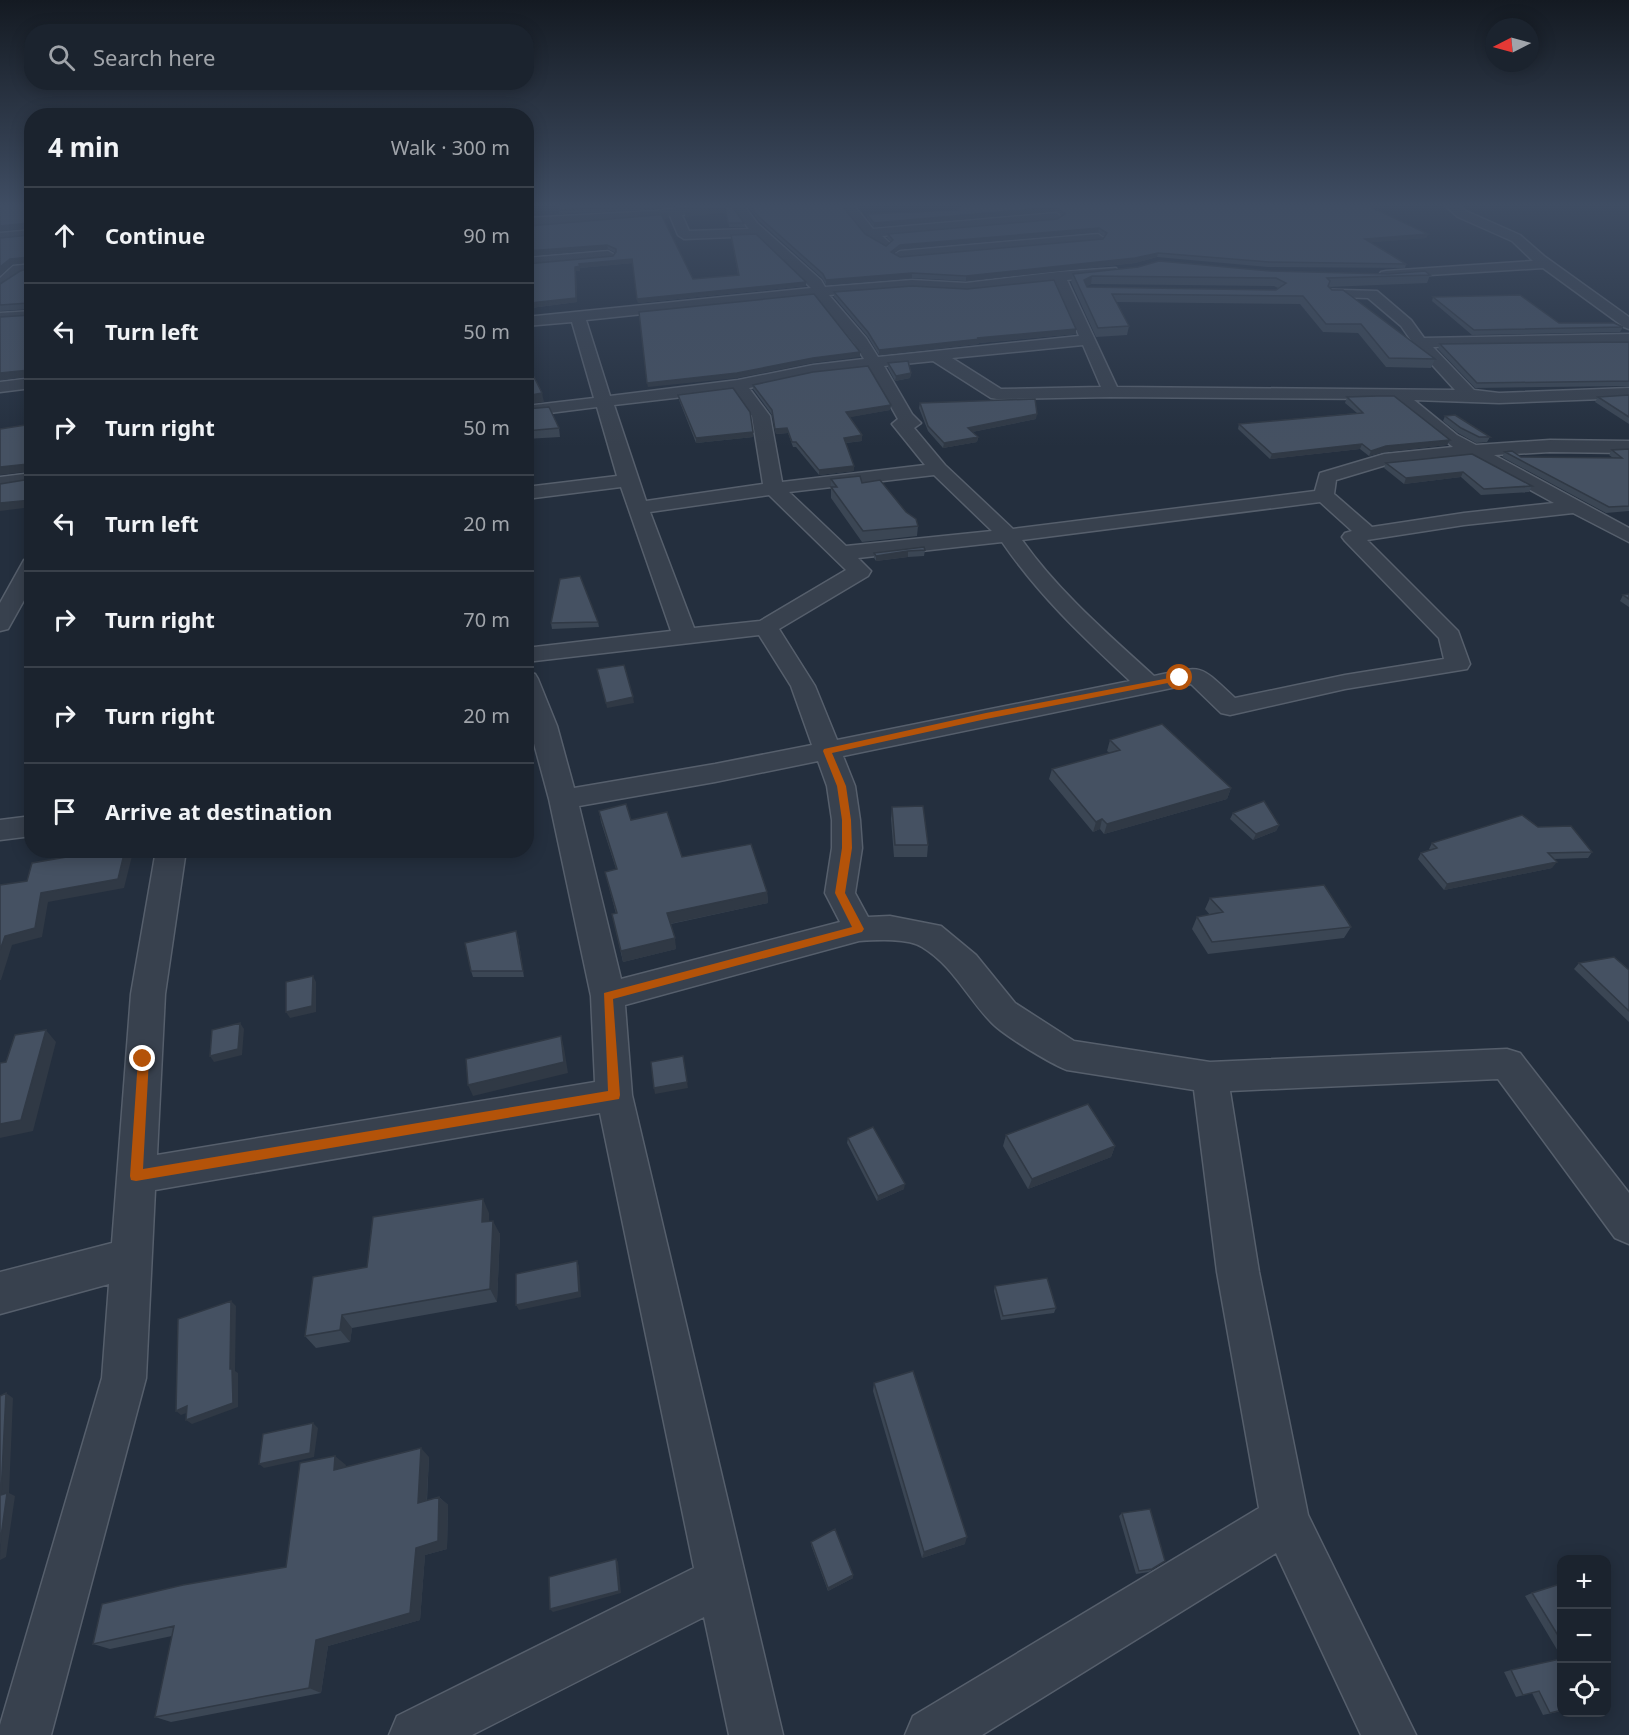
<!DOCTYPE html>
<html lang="en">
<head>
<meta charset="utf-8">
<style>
	body { margin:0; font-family:"Noto Sans",sans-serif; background:#242b36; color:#f1f3f6 }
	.controls { position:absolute; right:18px; bottom:18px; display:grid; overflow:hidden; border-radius:12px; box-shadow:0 3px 15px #0003 }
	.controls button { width:54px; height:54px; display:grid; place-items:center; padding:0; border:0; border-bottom:2px solid #39404a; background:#1b232e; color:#f1f3f6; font:30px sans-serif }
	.compass { position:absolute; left:1485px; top:18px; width:54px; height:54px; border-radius:50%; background:#1b232e; box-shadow:0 3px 15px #0003; rotate:264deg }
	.stop { position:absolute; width:18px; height:18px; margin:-14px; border:4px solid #b45309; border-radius:50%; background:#fff }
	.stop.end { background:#b45309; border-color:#fff; box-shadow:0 2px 6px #0008 }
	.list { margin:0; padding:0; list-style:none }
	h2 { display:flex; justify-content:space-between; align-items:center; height:78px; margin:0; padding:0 24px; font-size:26px }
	h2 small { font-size:20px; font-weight:400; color:#a0a4aa }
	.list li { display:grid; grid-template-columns:39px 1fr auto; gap:18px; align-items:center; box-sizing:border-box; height:96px; padding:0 24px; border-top:2px solid #39404a }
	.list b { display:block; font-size:22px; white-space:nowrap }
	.list em { font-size:20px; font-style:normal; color:#a0a4aa }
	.icon { flex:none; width:33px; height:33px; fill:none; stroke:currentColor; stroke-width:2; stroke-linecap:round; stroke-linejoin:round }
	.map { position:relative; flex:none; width:1629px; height:1735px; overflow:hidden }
	.search { position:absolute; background:#1b232e; box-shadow:0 3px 15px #0003; left:24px; top:24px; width:510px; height:66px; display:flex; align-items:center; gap:15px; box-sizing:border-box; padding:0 21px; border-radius:24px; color:#a0a4aa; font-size:22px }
	.panel { position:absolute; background:#1b232e; box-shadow:0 3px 15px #0003; left:24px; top:108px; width:510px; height:750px; border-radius:24px }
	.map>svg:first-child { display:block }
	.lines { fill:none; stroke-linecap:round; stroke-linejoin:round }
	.street-casing { stroke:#565f6c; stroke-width:3 }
	.street { fill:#38414e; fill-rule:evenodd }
	.wall { fill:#3b4654; fill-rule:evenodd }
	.shaded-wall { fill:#303945 }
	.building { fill:#455162; stroke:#303945; stroke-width:1.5; fill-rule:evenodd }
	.route { fill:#b45309 }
</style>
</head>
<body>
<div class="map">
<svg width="1629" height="1735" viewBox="0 0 1629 1735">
	<rect width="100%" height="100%" fill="#242f3e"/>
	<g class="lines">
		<defs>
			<path id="street" d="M716,203H747L744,206L757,223L821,280L825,287L912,280L966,283L1058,272L1116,268L1118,271L1111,275L1067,280L1117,387L1455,390L1415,346L1401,326L1368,298L1302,296L1300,293L1302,290L1307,289L1377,291L1411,320L1424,338L1629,334V344L1433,347L1474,390L1499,393L1629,388V398L1499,403L1414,400L1457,435L1476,445L1550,440L1629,441V453L1550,452L1494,455L1629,528V542L1573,513L1464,525L1367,540L1458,631L1470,664L1467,669L1345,689L1230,715L1221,713L1191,684L843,756L855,786L860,820L862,848L855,893L868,917L890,916L941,926L976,955L1015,1003L1074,1041L1210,1062L1507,1049L1520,1053L1629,1193V1244L1615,1238L1498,1079L1230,1091L1259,1272L1308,1515L1416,1735H1361L1276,1553L982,1735H905L913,1716L1259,1508L1217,1272L1194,1090L1067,1070C1051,1064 1001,1034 990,1021C967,997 952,965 922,947C908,938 876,940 859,941L625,1005L632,1095L783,1735H729L704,1617L472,1735H389L397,1716L694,1568L600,1113L155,1190L146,1378L51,1735H0V1725L102,1378L109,1284L0,1314V1272L112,1243L131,994L156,850H186L165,994L157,1155L595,1082L591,996L549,799L526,714V672L535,674L538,679L557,726L574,788L715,764L812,745L791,686L759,635L526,662V648L671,631L621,487L526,499V487L617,476L597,407L526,416V406L594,398L572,322L526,326V317L811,288L757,236L684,239L678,235L670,216L526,226V218L655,211ZM733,208L749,229L689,231L682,215ZM1055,281L1079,336L878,357L866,338L829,295L912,288L966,291ZM815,296L854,343L864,359L813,365L738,380L610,396L586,320ZM1083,345L1101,387L1001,389L952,358ZM933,361L991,398L997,399L1111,397L1393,399L1453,447L1384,454L1320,473L1315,491L1013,529L945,465L914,428L921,423L912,414L884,366ZM869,368L898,419L892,424L925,465L782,482L770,416L749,388L813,375ZM734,391L752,416L763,484L646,501L614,405ZM1470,457L1554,503L1464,513L1372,527L1334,494L1336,480L1386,465ZM934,475L992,531L846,546L789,492ZM769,495L846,570L760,621L694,628L650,512ZM1320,502L1352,531L1345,533L1342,537L1345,541L1439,638L1444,659L1345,675L1235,698C1197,663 1205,666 1154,676C1107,633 1059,592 1022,540ZM1002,542C1040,597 1082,636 1130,681L837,740L815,686L779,629L868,576L871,571L858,558ZM818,761L827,786L832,820V848L825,893L840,922L621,979L579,806L715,782Z
				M840,203H852L873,229L1056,213L1062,217L1056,221L882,236L891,244L885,248L866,236Z
				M1442,203H1455L1466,211L1520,235L1544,256L1629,317V329L1624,327L1543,268L1381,278L1379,275L1381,272L1386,271L1533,261L1512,241L1458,217Z
				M32,230V238L0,241V233Z
				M1098,234L1104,238L1102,241L900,259L893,255L900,251Z
				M608,251L615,255L613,258L526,266V258Z
				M32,264V272C15,273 14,286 0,290V278L13,266Z
				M32,311V319L0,321V313Z
				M32,378V388L0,392V382Z
				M32,473V485L0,489V477Z
				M32,559V586L8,629L0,631V603L24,560Z
				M32,816V836L0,840V820Z"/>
		</defs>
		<use href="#street" class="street-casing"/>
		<use href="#street" class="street"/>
	</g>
	<path class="wall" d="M559,203H699L655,209L559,214Z
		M747,203L865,234L886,246L891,242L887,238L888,234L1057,219L1062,216L1056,211L874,227L867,218V214L954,210V208L963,207L958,203H1379L1381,204L1380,208L1375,209L1428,234L1426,238L1371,242L1406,264L1405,268L1268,267L1157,257L1135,263L966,281L912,278L826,285L822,278L759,221L747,206ZM1098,232L1105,237L1103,239L900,257L894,253L900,249Z
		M732,206L744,223L745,227H729L726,212L685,217V213Z
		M668,214L669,218L664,219L693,279L738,275L731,235L806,286L638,303L633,263L580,268V271H576L577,302L531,308L526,299V264L613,256L616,253L608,249L528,256L527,251Z
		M32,233V384L31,376L0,380V317L31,315V309L0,311V284L20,271L31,268V262L13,264L0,275V238L30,235Z
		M1270,271L1430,275L1427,283L1328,287L1332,290L1435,359L1431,368L1386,367L1358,333L1323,332L1300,304L1116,302L1129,326L1127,335L1096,337L1071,282L1073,274ZM1091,284L1274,286L1278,288L1276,290L1087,287V286Z
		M834,292L1076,329V334L979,343V344L879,355L868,337L834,297Z
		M1433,297L1559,323L1623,327L1620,332L1472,335L1432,301Z
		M1629,342V386L1475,388L1438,349L1440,344Z
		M888,363L911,373L910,378L895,381L888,368Z
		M753,385L891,405L890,410L849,417L862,441L846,443L854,466V471L819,475L796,447H793L788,433L776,434L772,415L753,389Z
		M678,395L753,432V437L696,443L679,400Z
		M1629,395V424L1595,402L1598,397Z
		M1347,397L1450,440L1447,445L1384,452L1369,456L1360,449L1270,459L1238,429L1239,424L1357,413L1345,403Z
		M920,403L1036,419L972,432L978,437L977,442L943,448L928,431L919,408Z
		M526,409L559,428L560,437L526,439Z
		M1445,416L1490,437L1487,442L1476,443L1458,433L1443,421Z
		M1629,449V511L1606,513L1502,457L1505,452L1521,457L1613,458L1609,455L1612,450Z
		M1472,454L1532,486L1529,492L1481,495L1461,477L1404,484L1384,468L1386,463Z
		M831,479L862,483L906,512L918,526L917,536L862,542L831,498Z
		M925,550L924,556L908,557L876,561L874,558V553Z
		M1629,594V607L1620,601L1623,595Z
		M598,622L599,627L552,629L551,623Z
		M1110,740L1231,788L1227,799L1104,834L1100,829L1093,832L1049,779L1052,769L1110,753L1107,751Z
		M892,807L928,845L927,857H894L891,819Z
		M599,811L631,820L682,857L767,892L768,903L671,924L676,949L623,962L612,914H616L605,872L616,869L601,822Z
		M1233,813L1279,825L1276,831L1253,840L1230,819Z
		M1538,827L1592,852L1588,858L1554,859L1552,868L1444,890L1418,859L1421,853L1430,850L1429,849L1432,843Z
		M1210,898L1351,927L1344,938L1208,954L1192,929L1197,917L1210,915L1205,909Z
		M518,937L524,977H473L471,971Z
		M1579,963L1629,970V1022L1574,969Z
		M1006,1135L1115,1146L1111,1157L1028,1189L1003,1146Z
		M848,1138L904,1189L877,1201L847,1143Z
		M489,1213V1221L500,1234L497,1302L352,1328L350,1342L316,1348L305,1336L367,1267Z
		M995,1286L1056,1308L1054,1313L1001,1320L994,1291Z
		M874,1383L965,1544L922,1558L873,1391Z
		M429,1457L427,1501L439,1497L448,1505L447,1549L425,1555L420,1620L328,1646L321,1693L171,1722L155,1717L172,1636L110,1649L93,1644L286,1567L346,1465L345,1467Z
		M1122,1513L1165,1561L1149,1572L1136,1574L1119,1516Z
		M811,1542L853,1575V1578L828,1591L811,1545Z
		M1562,1592V1658L1525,1596L1532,1593Z
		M1562,1662V1711L1543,1715L1532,1693L1516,1697L1504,1672L1511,1670Z"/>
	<path class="shaded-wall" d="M669,203H699L655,209L654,205Z
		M1381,204L1380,208L1367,209L1369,206Z
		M1056,207V211L874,227V223Z
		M725,208L726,212L685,217V213Z
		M668,214L669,218L663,220L662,216Z
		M29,223L32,228L0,231V226Z
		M1099,228L1098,232L900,249L891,256V252L900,245Z
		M1428,234L1426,238L1363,243L1365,239Z
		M607,245L608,249L528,256L527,251Z
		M1158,253L1157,257L1135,263L966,281V276Z
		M31,257L32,262L13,264L0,275V267L10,259Z
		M632,259L633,263L580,268V271H576L577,302L531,308L530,303L579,264Z
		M912,273V278L826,285V280Z
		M1092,276L1091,284L1082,289L1084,280Z
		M806,282V286L638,303L637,299Z
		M1076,329V334L979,343V344L879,355V350L977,338Z
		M860,352V357L813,363L738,378L648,387L647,383L813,358Z
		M29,370L32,376L0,380V373Z
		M911,373L910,378L895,381L896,376Z
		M542,393L544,402L526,404V396Z
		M891,405L890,410L846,418V412Z
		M1037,414L1036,419L967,433L968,428Z
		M787,428L788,433L776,434L775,429Z
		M753,432V437L696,443V438Z
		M862,435V441L844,443V438Z
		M978,437L977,442L943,448L944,443Z
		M1450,440L1447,445L1384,452L1369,456L1371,451L1386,446Z
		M1362,444L1360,449L1270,459L1272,454Z
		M28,464L32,471L0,475V467Z
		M854,466V471L819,475V470Z
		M1463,472L1461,477L1404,484L1406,478Z
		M32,500V507L0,511V503Z
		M908,551V557L876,561V556Z
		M633,697L634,703L607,708L606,703Z
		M1231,788L1227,799L1104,834L1107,824Z
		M1102,819L1100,829L1093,832L1096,822Z
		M1279,825L1276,831L1253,840L1256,834Z
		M125,850H128L132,856L124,888L48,902L42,937L12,945L1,980H0V950L5,936L41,893Z
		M1557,862L1552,868L1444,890L1447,884Z
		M767,892L768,903L669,924L667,913Z
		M516,931L518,937L524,977L523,971Z
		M675,938L676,949L623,962L621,951Z
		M313,976L316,982V1012L290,1018L286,1012Z
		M240,1023L244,1029L242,1055L214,1062L210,1056Z
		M46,1030L56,1042L33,1131L0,1138V1124Z
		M561,1036L564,1048L568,1073L473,1096L468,1085Z
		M687,1082L688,1088L655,1094L654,1088Z
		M1115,1146L1111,1157L1028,1189L1032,1179Z
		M905,1184L904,1189L877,1201L878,1196Z
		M483,1199L489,1213V1236L482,1222Z
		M493,1221L500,1234L497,1302L490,1289Z
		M577,1261L579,1266L581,1297L519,1310L516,1305Z
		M231,1301L236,1306L235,1371L238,1373V1407L192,1424L186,1420L230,1369Z
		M342,1315L352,1328L350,1342L340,1330Z
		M6,1393L13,1398L9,1493L15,1496L6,1557L0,1560V1561L1,1495Z
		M187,1406L192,1411L181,1415L176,1411Z
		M313,1423L318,1428L314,1457L264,1468L259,1464Z
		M421,1448L429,1457L426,1512L418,1503Z
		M335,1456L346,1465L344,1479L334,1470Z
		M439,1497L448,1505L447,1549L425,1555L420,1620L328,1646L321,1693L309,1688L316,1640L416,1548Z
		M967,1537L965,1544L922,1558L924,1552Z
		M616,1559L618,1562L621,1593L553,1612L550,1609Z
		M853,1575V1578L828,1591V1588Z"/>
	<path class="building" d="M0,203H32V225L29,223L0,226Z
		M559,203H669L654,205L559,210Z
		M747,203H837L844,208L865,234L886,246L893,240L888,234L1057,219L1065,214L1056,207L874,223L867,214L958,210L954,208L968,207L963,203H1379L1381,204L1369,206L1428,234L1365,239L1406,264L1269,262L1158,253L1135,258L966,276L912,273L826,280L823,274L759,217ZM1099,228L1107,233L1103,239L900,257L891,252L900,245Z
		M732,206L744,223H728L725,208L685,213Z
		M668,214L662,216L693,279L739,275L731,235L756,234L806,282L637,299L632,259L579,264L580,266L575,267L576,298L530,303L526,296V264L613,256L616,252V249L607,245L527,251L529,226Z
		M32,233V383H31V372L29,370L0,373V317L31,315V305L29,303L0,305V284L20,271L31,268V257L10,259L0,267V238L30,235Z
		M1159,261L1270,271L1388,274L1425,271L1430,275L1327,278L1330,281L1328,286L1332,290H1343L1435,359L1389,358L1361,324H1326L1303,296L1112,294L1129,326L1098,328L1073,274L1138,267ZM1092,276L1276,278L1286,283L1276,290L1087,287L1084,280Z
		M1054,280L1076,329L977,338L980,339L879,350L868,332L834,292L912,286L967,289Z
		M814,294L860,352L813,358L737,373L647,383L639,312Z
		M1520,295L1559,323H1614L1623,327L1474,330L1433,297Z
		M1629,342V381L1477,383L1440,344Z
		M526,361L542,393L526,396Z
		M908,361L911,373L896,376L888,363Z
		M868,366L891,405L846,412L862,435L844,438L854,466L819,470L796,442H792L787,428L775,429L772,410L753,385L813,372Z
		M733,388L750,412L753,432L696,438L678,395Z
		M1629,395V417L1598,397Z
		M1377,396H1394L1450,440L1386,446L1371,451L1362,444L1272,454L1239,424L1363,413L1347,397Z
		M1035,399L1037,414L968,428L978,437L944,443L928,426L920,403Z
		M549,407L559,428L526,431V409Z
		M1455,415L1490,437H1479L1461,428L1445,416Z
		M32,424V500L0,503V484L30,479V466L28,464L0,467V429Z
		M1629,449V506L1609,507L1505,452L1512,451L1521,457L1622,458L1612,450Z
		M1472,454L1532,486L1484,489L1463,472L1406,478L1386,463Z
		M860,476L862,483L880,480L906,512L916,519L918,526L863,531L831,487H837L831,479Z
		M924,547L925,550L908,551L876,556L874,553Z
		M580,576L598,622L551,623L560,579Z
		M1629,594V599L1623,595Z
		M624,665L633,697L606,703L597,669Z
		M1162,724L1231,788L1107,824L1102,819L1096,822L1052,769L1120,750L1110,740Z
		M1264,801L1279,825L1256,834L1233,813Z
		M626,804L631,820L667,812L682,857L751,844L767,892L667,913L675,938L621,951L612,914L617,913L605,872L617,869L599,811Z
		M923,806L928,845H895L892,807Z
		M1522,815L1538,827L1571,826L1592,852L1548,853L1557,862L1447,884L1421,853L1437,848L1432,843Z
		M107,850H125L118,879L41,893L35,928L5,936L0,950V885L27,881L32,863Z
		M1324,885L1351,927L1212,942L1197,917L1223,912L1210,898Z
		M516,931L523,971H471L465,943Z
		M1614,957L1629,970V1011L1579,963Z
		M313,976L312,1006L286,1012V982Z
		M240,1023L238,1049L210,1056L212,1030Z
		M46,1030L21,1120L0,1124V1063L6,1062L15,1035Z
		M561,1036L564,1062L468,1085L466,1059Z
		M683,1056L687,1082L654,1088L651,1062Z
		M1088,1104L1115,1146L1032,1179L1006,1135Z
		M873,1127L905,1184L878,1196L848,1138Z
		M483,1199L482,1222L493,1221L490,1289L342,1315L340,1330L305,1336L313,1277L367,1267L373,1217Z
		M577,1261L579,1292L516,1305V1274Z
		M1047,1278L1056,1308L1003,1316L995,1286Z
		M231,1301L230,1369H232L233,1403L186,1420L187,1406L176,1411L178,1319Z
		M913,1371L967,1537L924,1552L874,1383Z
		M6,1393L1,1495L7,1493L0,1544V1396Z
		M313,1423L310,1453L259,1464L263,1434Z
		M421,1448L418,1503L439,1497L438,1541L416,1548L410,1613L316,1640L309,1688L155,1717L174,1626L93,1644L102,1604L183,1585L286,1567L300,1463L335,1456L334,1470Z
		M1150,1509L1165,1561L1152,1569L1139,1571L1122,1513Z
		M835,1529L853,1575L828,1588L811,1542Z
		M616,1559L619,1591L550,1609L549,1577Z
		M1557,1585L1562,1592V1642L1532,1593Z
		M1560,1659L1562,1662V1710L1550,1713L1539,1691L1523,1695L1511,1670Z"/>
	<linearGradient id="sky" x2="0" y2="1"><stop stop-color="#141a22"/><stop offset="0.46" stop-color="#3f4d63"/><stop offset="1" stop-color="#3f4d63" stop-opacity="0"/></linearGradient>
	<rect width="1629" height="446" fill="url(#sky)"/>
	<path class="route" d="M1180,676L1184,678L1183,680L986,719L832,753L846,786L851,820L852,848L845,893L864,929L862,932L613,999L620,1095L619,1099L136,1181L131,1180L130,1176L138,1059L143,1054L149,1059L143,1169L608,1091L604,993L852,927L835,893L842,848V820L837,786L823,751L824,749L986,713Z"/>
</svg>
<div class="controls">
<button>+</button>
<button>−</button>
<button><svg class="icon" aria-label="locate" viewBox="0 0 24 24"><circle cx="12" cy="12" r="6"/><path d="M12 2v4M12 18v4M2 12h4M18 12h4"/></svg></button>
</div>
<svg class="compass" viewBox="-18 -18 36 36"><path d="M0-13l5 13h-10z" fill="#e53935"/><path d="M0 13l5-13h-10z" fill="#a0a4aa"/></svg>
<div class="stop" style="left:1180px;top:678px"></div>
<div class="stop end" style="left:143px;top:1059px"></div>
<div class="search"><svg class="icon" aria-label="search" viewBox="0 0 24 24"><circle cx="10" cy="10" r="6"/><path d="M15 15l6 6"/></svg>Search here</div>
<section class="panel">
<h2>4 min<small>Walk · 300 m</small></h2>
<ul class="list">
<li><svg class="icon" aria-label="ahead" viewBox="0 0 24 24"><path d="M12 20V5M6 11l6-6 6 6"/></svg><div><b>Continue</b></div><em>90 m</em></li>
<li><svg class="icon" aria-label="left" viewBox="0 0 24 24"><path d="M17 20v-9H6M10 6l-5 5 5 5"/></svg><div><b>Turn left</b></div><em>50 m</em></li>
<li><svg class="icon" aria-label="right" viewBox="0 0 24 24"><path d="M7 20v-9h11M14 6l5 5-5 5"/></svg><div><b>Turn right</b></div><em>50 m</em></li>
<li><svg class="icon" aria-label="left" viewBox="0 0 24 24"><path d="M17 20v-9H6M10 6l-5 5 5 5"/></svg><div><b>Turn left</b></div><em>20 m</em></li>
<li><svg class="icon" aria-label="right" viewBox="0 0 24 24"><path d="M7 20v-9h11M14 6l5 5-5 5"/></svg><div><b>Turn right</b></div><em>70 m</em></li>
<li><svg class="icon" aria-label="right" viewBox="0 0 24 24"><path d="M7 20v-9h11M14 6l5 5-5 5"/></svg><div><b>Turn right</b></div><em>20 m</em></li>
<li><svg class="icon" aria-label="arrive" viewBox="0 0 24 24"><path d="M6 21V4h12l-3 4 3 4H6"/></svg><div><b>Arrive at destination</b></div></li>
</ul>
</section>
</div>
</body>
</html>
